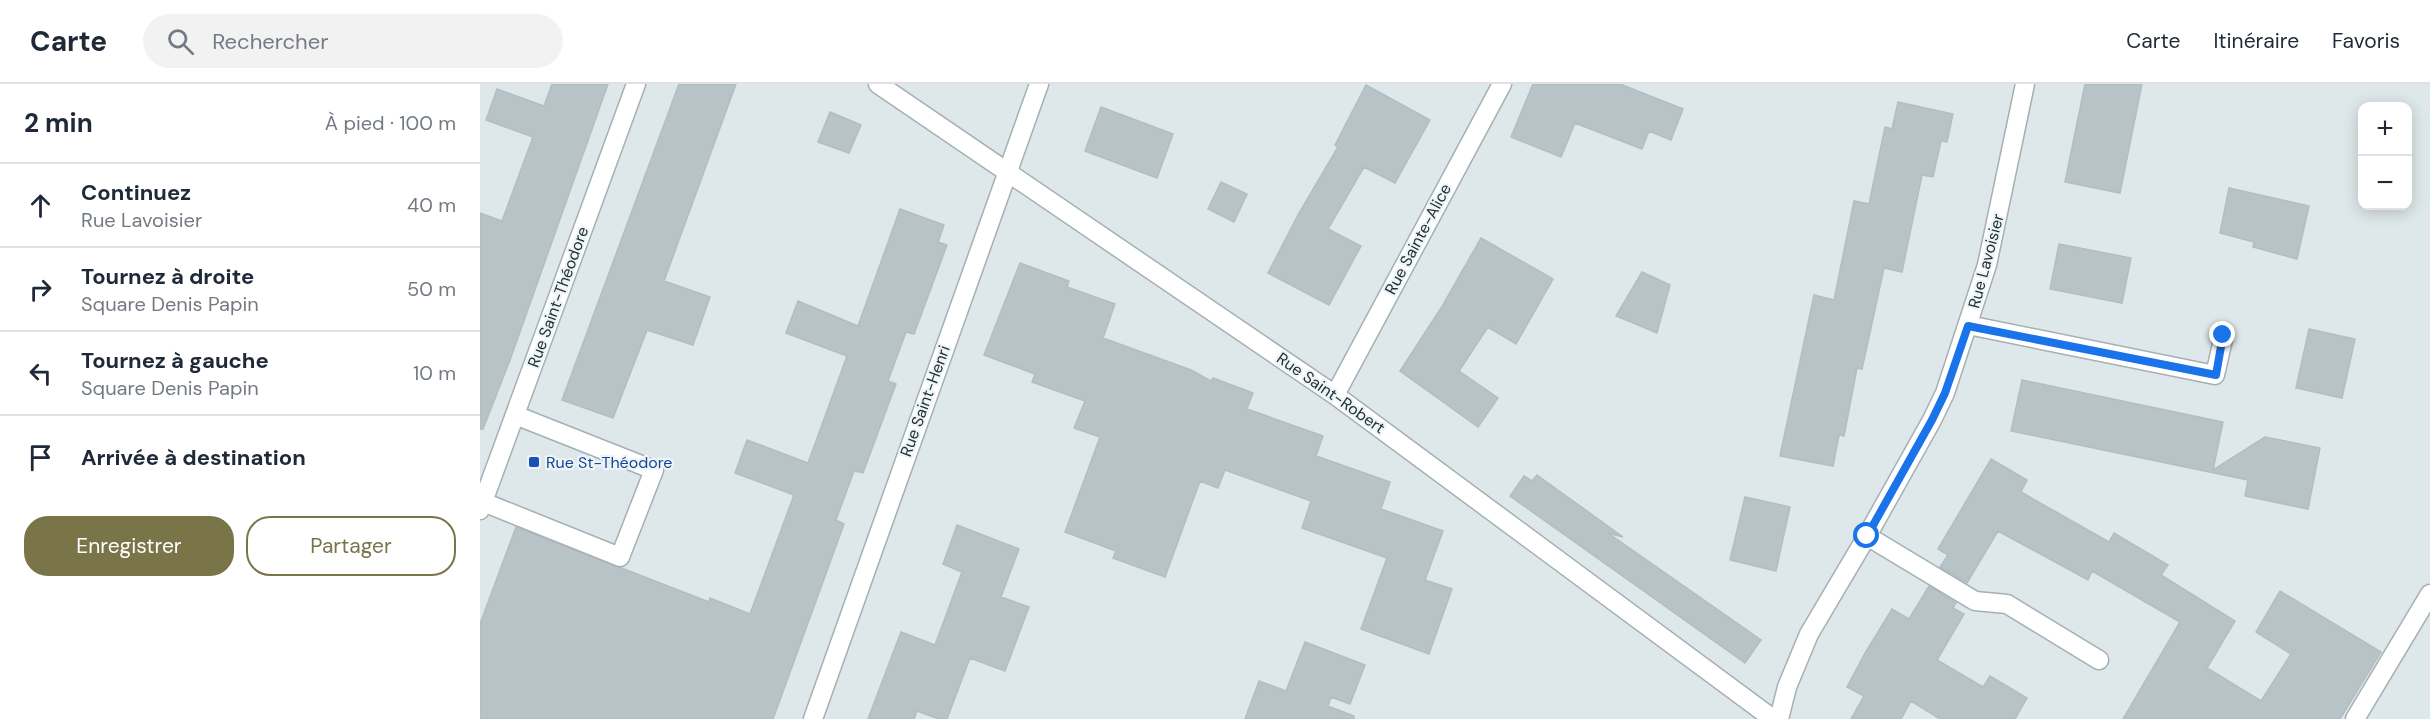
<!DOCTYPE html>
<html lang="fr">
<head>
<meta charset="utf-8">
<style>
	body { margin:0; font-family:"DM Sans",sans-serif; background:#f2f2f3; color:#1f2937 }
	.controls { position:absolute; right:18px; top:18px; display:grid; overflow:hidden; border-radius:12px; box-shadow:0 3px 15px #0003 }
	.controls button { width:54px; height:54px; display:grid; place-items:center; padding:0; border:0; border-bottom:2px solid #e0e1e3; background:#fff; color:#1f2937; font:30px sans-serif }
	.stop { position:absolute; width:18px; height:18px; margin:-14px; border:4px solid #1a73e8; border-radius:50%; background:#fff }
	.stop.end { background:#1a73e8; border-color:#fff; box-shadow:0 2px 6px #0008 }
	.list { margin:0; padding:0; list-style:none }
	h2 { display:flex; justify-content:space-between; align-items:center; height:78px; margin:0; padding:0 24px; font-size:26px }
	h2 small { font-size:20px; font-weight:400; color:#747a83 }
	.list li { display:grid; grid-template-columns:39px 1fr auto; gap:18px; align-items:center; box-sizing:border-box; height:84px; padding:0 24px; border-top:2px solid #e0e1e3 }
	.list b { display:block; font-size:22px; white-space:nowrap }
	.list p { margin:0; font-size:20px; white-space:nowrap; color:#747a83 }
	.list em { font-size:20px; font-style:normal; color:#747a83 }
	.actions { display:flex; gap:12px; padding:18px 24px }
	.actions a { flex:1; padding:14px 0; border:2px solid #7a7548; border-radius:24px; text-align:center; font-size:21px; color:#7a7548 }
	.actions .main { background:#7a7548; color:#fff }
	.icon { flex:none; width:33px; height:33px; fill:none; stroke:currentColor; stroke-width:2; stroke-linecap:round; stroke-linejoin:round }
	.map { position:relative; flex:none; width:1950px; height:635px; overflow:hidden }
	header { display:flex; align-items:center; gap:36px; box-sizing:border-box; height:84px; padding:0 30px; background:#fff; border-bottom:2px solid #e0e1e3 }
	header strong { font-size:28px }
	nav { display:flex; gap:33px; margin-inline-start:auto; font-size:21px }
	.search { width:420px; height:54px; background:#f2f2f3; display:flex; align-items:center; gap:15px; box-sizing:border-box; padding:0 21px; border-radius:33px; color:#747a83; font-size:22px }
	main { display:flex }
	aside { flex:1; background:#fff }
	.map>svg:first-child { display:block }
	.building { fill:#b7c3c6; stroke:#b1bec2; stroke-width:1.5 }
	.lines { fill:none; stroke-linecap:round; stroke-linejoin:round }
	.lane-casing { stroke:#a5b0b4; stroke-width:21 }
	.street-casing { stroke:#a5b0b4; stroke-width:21 }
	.lane { stroke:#fff; stroke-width:18 }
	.street { stroke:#fff; stroke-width:18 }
	.route { stroke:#1a73e8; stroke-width:8 }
	.transit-dot { fill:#1a4fb4; stroke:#eef5f6; stroke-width:2 }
	.labels { text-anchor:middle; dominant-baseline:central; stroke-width:4.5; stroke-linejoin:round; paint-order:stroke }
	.street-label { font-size:16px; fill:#213037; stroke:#eef5f6 }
	.transit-label { font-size:16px; fill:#164399; stroke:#eef5f6; text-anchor:start }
</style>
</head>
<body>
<header>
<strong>Carte</strong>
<div class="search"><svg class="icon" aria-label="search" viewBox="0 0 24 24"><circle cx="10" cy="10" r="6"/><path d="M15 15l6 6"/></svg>Rechercher</div>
<nav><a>Carte</a><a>Itinéraire</a><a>Favoris</a></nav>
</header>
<main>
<aside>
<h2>2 min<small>À pied · 100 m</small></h2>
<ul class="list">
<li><svg class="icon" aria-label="ahead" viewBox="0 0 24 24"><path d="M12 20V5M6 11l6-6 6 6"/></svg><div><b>Continuez</b><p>Rue Lavoisier</p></div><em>40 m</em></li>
<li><svg class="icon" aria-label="right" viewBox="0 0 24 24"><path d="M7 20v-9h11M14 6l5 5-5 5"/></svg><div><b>Tournez à droite</b><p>Square Denis Papin</p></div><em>50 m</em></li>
<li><svg class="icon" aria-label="left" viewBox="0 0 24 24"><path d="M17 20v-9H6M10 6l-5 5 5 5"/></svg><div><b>Tournez à gauche</b><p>Square Denis Papin</p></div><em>10 m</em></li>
<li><svg class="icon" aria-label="arrive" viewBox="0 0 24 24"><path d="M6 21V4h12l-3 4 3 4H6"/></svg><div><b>Arrivée à destination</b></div></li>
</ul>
<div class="actions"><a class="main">Enregistrer</a><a>Partager</a></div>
</aside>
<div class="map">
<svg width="1950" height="635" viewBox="0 0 1950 635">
	<rect width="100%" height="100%" fill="#dee7e9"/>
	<path class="building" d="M72,0H128L30,276L3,345H0V129L22,137L53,53L6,36L17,5L64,22Z
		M199,0H256L184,197L230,213L213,261L167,246L133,334L82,316Z
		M1053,0H1140L1203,25L1191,56L1169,47L1162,65L1095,39L1081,73L1031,53Z
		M1605,0H1662L1640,109L1585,98Z
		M886,1L950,36L915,99L884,83L848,145L881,162L849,221L788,189L819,129L858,63L855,61Z
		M1418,18L1473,30L1467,58L1461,57L1453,93L1442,91L1422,188L1404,184L1382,285L1377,284L1364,352L1359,351L1353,382L1300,372L1334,211L1354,216L1374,117L1389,120L1405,43L1412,45Z
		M621,23L693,50L677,94L605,67Z
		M350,28L381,41L369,69L338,58Z
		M741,98L767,110L754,138L728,125Z
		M1749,104L1829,122L1817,175L1773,163L1774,158L1740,149Z
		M420,125L464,141L458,158L467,161L434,250L426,248L408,297L416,300L383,389L374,387L356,436L364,440L293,635H0V540L36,443L229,518L230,514L270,530L314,411L255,389L267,356L328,379L367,272L306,249L318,217L378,242Z
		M1001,154L1073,195L1036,260L1008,243L979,287L1018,314L998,343L920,287L961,224Z
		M1579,160L1651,174L1642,219L1570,205Z
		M540,179L589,197L587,203L635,220L623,254L711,286L731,297L733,294L773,309L767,325L843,352L836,372L910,398L901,425L963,447L945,496L972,505L949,570L881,545L907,474L822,444L831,417L745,386L738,404L720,397L685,493L633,474L636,467L585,448L620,353L594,344L605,317L552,298L555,290L504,271Z
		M1162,188L1190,201L1177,249L1136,232Z
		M1829,245L1875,255L1862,314L1816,304Z
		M1542,296L1743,338L1733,386L1785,353L1840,364L1828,425L1765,412L1768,396L1531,347Z
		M1511,375L1547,396L1541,408L1629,458L1634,449L1688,481L1681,491L1755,537L1727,584L1781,617L1811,570L1776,548L1800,507L1901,568L1860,635H1643L1700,538L1612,487L1608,496L1518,447L1487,499L1460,483L1468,471L1458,465Z
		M1057,391L1143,453L1128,449L1281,556L1265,579L1030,412L1044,392L1052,397Z
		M1265,413L1310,423L1296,487L1250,476Z
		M477,441L539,465L521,513L549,523L525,587L490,574L467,635H459L437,627L434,635H388L421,548L455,561L482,488L463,480Z
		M1449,502L1476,519L1473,524L1484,530L1457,576L1503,603L1510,592L1547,614L1535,635H1460L1431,617L1421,635H1371L1384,612L1367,603L1385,569L1412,525L1429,535Z
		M825,558L885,581L870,620L851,613L848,622L874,632V635H765L779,597L806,607Z"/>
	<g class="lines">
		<defs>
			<path id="lane" d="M3,418L140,473L174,386L35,331
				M1875,635L1950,510"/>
			<path id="street" d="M398,0L855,311L1293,635
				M1488,241L1735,291L1744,251
				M855,311L1022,0
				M0,426L156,0
				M1387,452L1495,517L1527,520L1619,576
				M333,635L559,0
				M1299,635L1307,603L1329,550L1387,452L1452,336L1465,309L1507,181L1545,0"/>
		</defs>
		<use href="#lane" class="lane-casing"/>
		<use href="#street" class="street-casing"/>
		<use href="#lane" class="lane"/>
		<use href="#street" class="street"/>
	</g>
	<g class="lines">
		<path class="route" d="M1387,452L1452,336L1465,309L1488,242L1736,291L1743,251"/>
	</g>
	<rect class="transit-dot" x="48" y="372" width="12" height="12" rx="3"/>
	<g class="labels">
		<g class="street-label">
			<text transform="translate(938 155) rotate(-62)">Rue Sainte-Alice</text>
			<text transform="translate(1506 177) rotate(-75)">Rue Lavoisier</text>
			<text transform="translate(78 213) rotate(-70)">Rue Saint-Théodore</text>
			<text transform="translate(851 309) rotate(35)">Rue Saint-Robert</text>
			<text transform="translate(445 317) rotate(-70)">Rue Saint-Henri</text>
		</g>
		<g class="transit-label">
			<text x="66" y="378">Rue St-Théodore</text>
		</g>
	</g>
</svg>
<div class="controls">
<button>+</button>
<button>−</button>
</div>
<div class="stop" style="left:1387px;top:452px"></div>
<div class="stop end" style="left:1743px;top:251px"></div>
</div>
</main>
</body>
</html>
